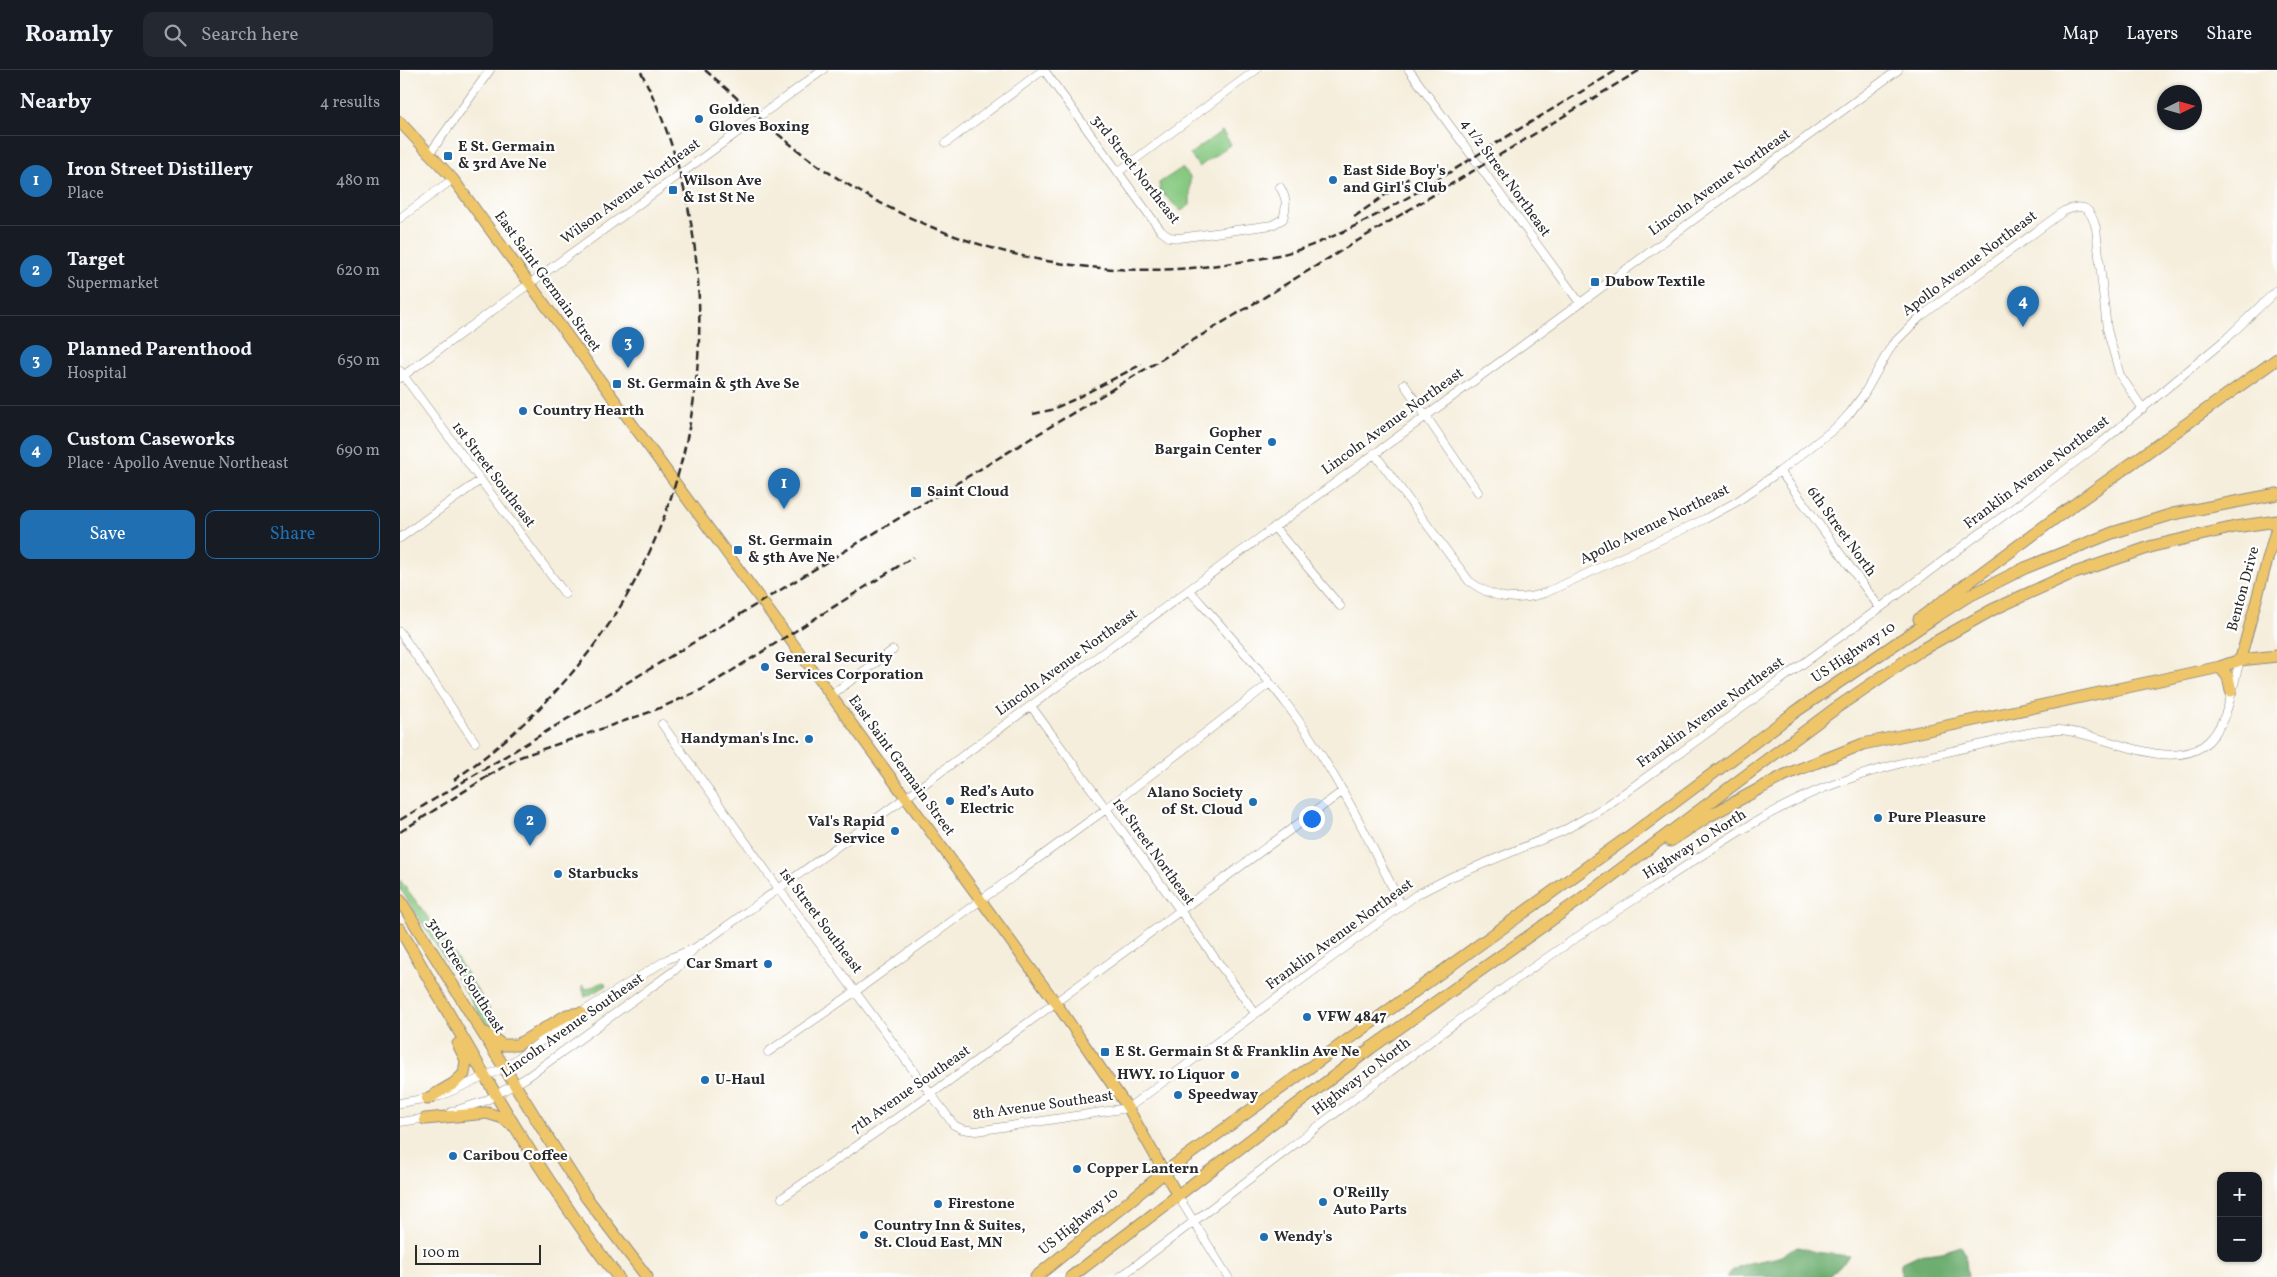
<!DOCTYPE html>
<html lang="en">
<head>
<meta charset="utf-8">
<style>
	body { margin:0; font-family:Vollkorn,serif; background:#242831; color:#f1f3f6 }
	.controls { position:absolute; right:15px; bottom:15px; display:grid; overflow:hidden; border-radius:10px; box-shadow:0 1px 4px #0004 }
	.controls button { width:45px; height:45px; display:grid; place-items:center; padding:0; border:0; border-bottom:1px solid #363941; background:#171b24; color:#f1f3f6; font:25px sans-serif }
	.compass { position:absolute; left:1757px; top:15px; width:45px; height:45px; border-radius:50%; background:#171b24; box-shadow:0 1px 4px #0004; rotate:85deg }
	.scale { position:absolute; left:15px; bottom:12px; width:126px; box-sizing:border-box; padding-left:5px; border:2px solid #2b2b2b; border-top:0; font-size:14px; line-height:18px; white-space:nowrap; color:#2b2b2b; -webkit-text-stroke:4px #fff; paint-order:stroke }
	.you { position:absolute; left:911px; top:748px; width:18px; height:18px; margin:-12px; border:4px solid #fff; border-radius:50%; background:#1a73e8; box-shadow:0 0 0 8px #1a73e833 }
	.badge { display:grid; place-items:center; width:32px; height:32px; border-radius:50%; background:#1f6fb2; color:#fff; font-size:16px; font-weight:700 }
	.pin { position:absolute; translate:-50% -41px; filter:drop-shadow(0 1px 2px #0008) }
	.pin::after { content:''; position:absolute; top:26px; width:18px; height:15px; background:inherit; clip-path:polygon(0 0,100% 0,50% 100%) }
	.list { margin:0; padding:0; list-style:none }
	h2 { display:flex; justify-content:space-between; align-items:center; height:65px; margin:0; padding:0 20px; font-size:21px }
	h2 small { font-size:16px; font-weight:400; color:#9ea1a6 }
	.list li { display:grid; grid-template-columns:32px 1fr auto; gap:15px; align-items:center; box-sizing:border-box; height:90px; padding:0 20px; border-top:1px solid #363941 }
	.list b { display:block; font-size:19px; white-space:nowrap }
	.list p { margin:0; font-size:16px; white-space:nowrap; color:#9ea1a6 }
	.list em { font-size:16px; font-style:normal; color:#9ea1a6 }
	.actions { display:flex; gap:10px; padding:15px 20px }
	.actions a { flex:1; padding:11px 0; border:1px solid #1f6fb2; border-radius:10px; text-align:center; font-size:18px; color:#1f6fb2 }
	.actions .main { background:#1f6fb2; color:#fff }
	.icon { flex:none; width:28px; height:28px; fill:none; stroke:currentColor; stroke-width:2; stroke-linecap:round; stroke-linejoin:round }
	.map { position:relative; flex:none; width:1877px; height:1207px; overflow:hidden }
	header { display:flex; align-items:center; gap:30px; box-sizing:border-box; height:70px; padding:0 25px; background:#171b24; border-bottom:1px solid #363941 }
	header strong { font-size:24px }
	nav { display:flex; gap:28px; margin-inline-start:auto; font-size:18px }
	.search { width:350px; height:45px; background:#242831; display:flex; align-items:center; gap:12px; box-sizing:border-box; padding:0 18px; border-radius:10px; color:#9ea1a6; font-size:19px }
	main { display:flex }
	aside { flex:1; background:#171b24 }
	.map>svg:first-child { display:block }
	.green { fill:#87c981; stroke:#597a56 }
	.forest { fill:#6dad6f; stroke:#4c6c4d }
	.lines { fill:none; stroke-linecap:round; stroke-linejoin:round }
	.minor-casing { stroke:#908c84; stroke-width:9 }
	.major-casing { stroke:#908c84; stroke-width:12 }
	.highway-casing { stroke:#908c84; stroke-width:13 }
	.minor { stroke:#fff; stroke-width:8 }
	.major { stroke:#eec569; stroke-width:10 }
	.highway { stroke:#eec569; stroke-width:11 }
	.rail { stroke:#2b2b2b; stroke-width:2.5; stroke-dasharray:8 4; stroke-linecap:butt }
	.poi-dot { fill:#1f6fb2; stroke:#fff; stroke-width:2 }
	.labels { text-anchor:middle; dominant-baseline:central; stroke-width:4.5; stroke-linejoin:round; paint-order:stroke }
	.poi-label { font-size:15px; font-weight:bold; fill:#2b2b2b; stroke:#fff; text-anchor:start }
	.street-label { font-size:15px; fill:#2b2b2b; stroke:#fff }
</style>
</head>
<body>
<header>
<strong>Roamly</strong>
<div class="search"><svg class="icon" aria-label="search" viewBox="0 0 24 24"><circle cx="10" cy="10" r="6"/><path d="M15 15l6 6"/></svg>Search here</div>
<nav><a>Map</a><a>Layers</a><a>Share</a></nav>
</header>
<main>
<aside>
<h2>Nearby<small>4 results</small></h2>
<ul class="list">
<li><span class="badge">1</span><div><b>Iron Street Distillery</b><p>Place</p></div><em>480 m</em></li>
<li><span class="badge">2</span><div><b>Target</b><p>Supermarket</p></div><em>620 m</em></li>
<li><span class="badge">3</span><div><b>Planned Parenthood</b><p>Hospital</p></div><em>650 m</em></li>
<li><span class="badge">4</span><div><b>Custom Caseworks</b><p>Place · Apollo Avenue Northeast</p></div><em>690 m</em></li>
</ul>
<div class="actions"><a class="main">Save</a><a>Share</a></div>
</aside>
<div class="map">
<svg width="1877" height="1207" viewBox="0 0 1877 1207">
	<rect width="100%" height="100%" fill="#fff"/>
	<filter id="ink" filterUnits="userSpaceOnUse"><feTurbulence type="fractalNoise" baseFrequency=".02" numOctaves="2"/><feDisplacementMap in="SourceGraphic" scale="10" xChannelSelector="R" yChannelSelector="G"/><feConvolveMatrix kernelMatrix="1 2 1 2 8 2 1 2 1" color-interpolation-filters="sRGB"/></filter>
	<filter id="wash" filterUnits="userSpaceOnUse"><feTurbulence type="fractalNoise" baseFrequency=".0096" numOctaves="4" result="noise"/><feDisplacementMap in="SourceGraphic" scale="20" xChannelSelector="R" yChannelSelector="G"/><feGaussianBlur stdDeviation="1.12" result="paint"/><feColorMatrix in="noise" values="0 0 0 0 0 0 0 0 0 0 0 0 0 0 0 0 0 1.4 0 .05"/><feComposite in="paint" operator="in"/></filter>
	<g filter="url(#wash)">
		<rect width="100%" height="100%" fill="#f5eedc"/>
		<path class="green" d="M822,61L831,74L799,97L790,84Z
			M782,98L790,107V135L781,141L760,121L759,113Z
			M0,810L42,866L109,969L108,972L91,962L0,818Z
			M204,912L206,916L185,927L182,915L187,919Z"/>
		<path class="forest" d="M1561,1176L1565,1183L1568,1207H1501V1193L1518,1185L1542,1182Z
			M1399,1177L1415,1182L1450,1186L1428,1207H1326C1340,1190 1358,1193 1378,1187C1386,1185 1389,1178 1399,1177Z"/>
	</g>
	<g filter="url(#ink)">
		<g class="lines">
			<defs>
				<path id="minor" d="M644,0L761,161L769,167L779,168L872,155L883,149C887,135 887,129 880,117
					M1009,0L1180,233
					M546,73L643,0
					M30,83L90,0
					M718,102L856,0
					M0,148L53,109
					M0,301L165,524
					M0,308L423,0
					M1004,314L1078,422
					M974,383L1069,511C1093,529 1117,532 1145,523L1305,449L1338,431L1380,401L1439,355L1450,343L1464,324L1492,275L1520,247L1664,141C1684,133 1690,137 1696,158L1707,259L1720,305L1743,339
					M1380,401L1480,538
					M874,457L940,536
					M0,468L79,411
					M789,520C823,558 858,596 888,636C934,698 968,767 1001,835
					M0,562L75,672
					M431,625L493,580
					M631,636L855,943
					M262,654L379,819L554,1055L562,1059L576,1061L728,1038L1016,825L1051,807L1163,761L1205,737L1480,538L1701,373L1827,268L1877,220
					M368,982L456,921L706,739L870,613
					M0,1033L40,1026L104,998L185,940L268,889L293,879L313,866L516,720L1498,0
					M51,1042L85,1031L126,1008L275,900L293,880
					M0,1052L28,1048
					M778,1126L828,1207
					M382,1128L531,1024L943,721
					M720,1207C895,1077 1064,937 1249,820C1305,784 1361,743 1424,718C1474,698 1526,687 1579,675C1605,669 1633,659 1659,660C1701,662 1765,702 1803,676C1828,658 1832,618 1840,590"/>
				<path id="major" d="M0,52L53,109L656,933L728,1038L778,1126
					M1840,590L1877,455"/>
				<path id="highway" d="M1519,549L1657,447L1877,289
					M1820,597L1828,607L1831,621
					M1270,771L1309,746L1385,705L1463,674L1820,597L1840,590L1877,586
					M0,830L153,1076L186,1127L247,1207
					M0,859C69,977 133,1099 218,1207
					M86,963L102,975H117L167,945L181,943
					M27,1029L53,1014L64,1004L66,990L58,974
					M25,1049L87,1043L103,1048L112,1055
					M636,1207L765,1102L1231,765L1395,642L1535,547L1565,528L1625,498L1712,463L1773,444L1877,424
					M671,1207L971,978L1181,829L1436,638L1521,580L1592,540L1666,506L1753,476L1835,457L1877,451"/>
			</defs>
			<use href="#minor" class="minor-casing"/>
			<use href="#major" class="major-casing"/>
			<use href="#highway" class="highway-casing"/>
			<use href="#minor" class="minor"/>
			<use href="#major" class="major"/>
			<use href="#highway" class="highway"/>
			<path class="rail" d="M305,0C346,35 386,75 431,104C545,178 676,212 811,196C847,191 882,187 915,174C976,149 1035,112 1090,77C1132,51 1175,26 1217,0
				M954,147L1009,108
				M633,344L651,340L673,330L742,294
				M88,706L120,687L253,641L303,619L513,487
				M54,710C112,669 164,619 205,560C317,399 330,174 240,0
				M0,750L1240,0
				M0,762L93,703"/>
		</g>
	</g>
	<g class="poi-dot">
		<circle cx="299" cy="49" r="5"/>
		<rect x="43" y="81" width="10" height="10" rx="2.5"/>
		<circle cx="933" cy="110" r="5"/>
		<rect x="268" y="115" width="10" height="10" rx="2.5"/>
		<rect x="1190" y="207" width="10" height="10" rx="2.5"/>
		<rect x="212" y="309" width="10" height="10" rx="2.5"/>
		<circle cx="123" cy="341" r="5"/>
		<circle cx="872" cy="372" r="5"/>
		<rect x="510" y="416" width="12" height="12" rx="2.5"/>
		<rect x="333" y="475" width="10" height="10" rx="2.5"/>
		<circle cx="365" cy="597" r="5"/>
		<circle cx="409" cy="669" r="5"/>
		<circle cx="550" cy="731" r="5"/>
		<circle cx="853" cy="732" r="5"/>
		<circle cx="1478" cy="748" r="5"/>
		<circle cx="495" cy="761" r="5"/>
		<circle cx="158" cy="804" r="5"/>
		<circle cx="368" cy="894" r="5"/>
		<circle cx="907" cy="947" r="5"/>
		<rect x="700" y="977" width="10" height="10" rx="2.5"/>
		<circle cx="835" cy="1005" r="5"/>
		<circle cx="305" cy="1010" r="5"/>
		<circle cx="778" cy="1025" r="5"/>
		<circle cx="53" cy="1086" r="5"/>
		<circle cx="677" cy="1099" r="5"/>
		<circle cx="923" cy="1132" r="5"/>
		<circle cx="538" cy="1134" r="5"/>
		<circle cx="464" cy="1165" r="5"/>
		<circle cx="864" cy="1167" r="5"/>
	</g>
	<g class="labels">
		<g class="poi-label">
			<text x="309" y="40">Golden<tspan x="309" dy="17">Gloves Boxing</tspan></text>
			<text x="58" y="77">E St. Germain<tspan x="58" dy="17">&amp; 3rd Ave Ne</tspan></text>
			<text x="943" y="101">East Side Boy's<tspan x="943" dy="17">and Girl's Club</tspan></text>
			<text x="283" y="111">Wilson Ave<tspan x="283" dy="17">&amp; 1st St Ne</tspan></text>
			<text x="1205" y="212">Dubow Textile</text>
			<text x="227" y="314">St. Germain &amp; 5th Ave Se</text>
			<text x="133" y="341">Country Hearth</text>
			<text x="862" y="363" text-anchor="end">Gopher<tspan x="862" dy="17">Bargain Center</tspan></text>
			<text x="527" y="422">Saint Cloud</text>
			<text x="348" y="471">St. Germain<tspan x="348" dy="17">&amp; 5th Ave Ne</tspan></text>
			<text x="375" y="588">General Security<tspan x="375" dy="17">Services Corporation</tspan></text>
			<text x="399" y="669" text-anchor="end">Handyman's Inc.</text>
			<text x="560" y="722">Red’s Auto<tspan x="560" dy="17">Electric</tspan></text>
			<text x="843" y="723" text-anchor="end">Alano Society<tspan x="843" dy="17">of St. Cloud</tspan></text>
			<text x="1488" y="748">Pure Pleasure</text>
			<text x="485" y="752" text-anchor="end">Val's Rapid<tspan x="485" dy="17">Service</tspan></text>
			<text x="168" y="804">Starbucks</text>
			<text x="358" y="894" text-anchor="end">Car Smart</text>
			<text x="917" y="947">VFW 4847</text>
			<text x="715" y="982">E St. Germain St &amp; Franklin Ave Ne</text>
			<text x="825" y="1005" text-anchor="end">HWY. 10 Liquor</text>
			<text x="315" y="1010">U-Haul</text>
			<text x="788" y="1025">Speedway</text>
			<text x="63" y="1086">Caribou Coffee</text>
			<text x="687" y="1099">Copper Lantern</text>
			<text x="933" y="1123">O'Reilly<tspan x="933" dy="17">Auto Parts</tspan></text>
			<text x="548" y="1134">Firestone</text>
			<text x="474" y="1156">Country Inn &amp; Suites,<tspan x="474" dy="17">St. Cloud East, MN</tspan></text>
			<text x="874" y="1167">Wendy's</text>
		</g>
		<g class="street-label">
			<text transform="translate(735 100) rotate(52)">3rd Street Northeast</text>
			<text transform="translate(1105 108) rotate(54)">4 1/2 Street Northeast</text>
			<text transform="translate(1320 113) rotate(-36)">Lincoln Avenue Northeast</text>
			<text transform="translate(231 122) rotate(-36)">Wilson Avenue Northeast</text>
			<text transform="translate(1570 194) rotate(-37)">Apollo Avenue Northeast</text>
			<text transform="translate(147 212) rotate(54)">East Saint Germain Street</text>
			<text transform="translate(993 352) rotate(-36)">Lincoln Avenue Northeast</text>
			<text transform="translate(1637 403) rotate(-37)">Franklin Avenue Northeast</text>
			<text transform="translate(93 405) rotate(53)">1st Street Southeast</text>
			<text transform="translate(1255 455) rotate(-26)">Apollo Avenue Northeast</text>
			<text transform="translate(1441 462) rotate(54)">6th Street North</text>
			<text transform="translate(1844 519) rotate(-75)">Benton Drive</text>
			<text transform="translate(1454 583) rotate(-34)">US Highway 10</text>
			<text transform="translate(667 593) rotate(-36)">Lincoln Avenue Northeast</text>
			<text transform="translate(1311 643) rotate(-36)">Franklin Avenue Northeast</text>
			<text transform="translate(501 696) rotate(54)">East Saint Germain Street</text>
			<text transform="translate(1295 775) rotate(-32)">Highway 10 North</text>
			<text transform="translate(753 782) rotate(54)">1st Street Northeast</text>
			<text transform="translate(420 851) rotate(53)">1st Street Southeast</text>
			<text transform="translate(940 865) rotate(-36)">Franklin Avenue Northeast</text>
			<text transform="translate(65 906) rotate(58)">3rd Street Southeast</text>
			<text transform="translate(173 956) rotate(-35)">Lincoln Avenue Southeast</text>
			<text transform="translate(962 1007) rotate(-37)">Highway 10 North</text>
			<text transform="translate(511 1020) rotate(-35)">7th Avenue Southeast</text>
			<text transform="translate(643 1036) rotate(-8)">8th Avenue Southeast</text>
			<text transform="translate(679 1152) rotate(-39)">US Highway 10</text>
		</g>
	</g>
</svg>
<div class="controls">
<button>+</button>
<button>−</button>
</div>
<svg class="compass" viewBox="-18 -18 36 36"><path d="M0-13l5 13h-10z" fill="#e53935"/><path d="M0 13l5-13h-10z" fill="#9ea1a6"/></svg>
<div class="scale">100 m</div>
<div class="you"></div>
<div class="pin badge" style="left:384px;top:439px">1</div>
<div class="pin badge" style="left:130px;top:776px">2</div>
<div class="pin badge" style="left:228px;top:298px">3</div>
<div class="pin badge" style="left:1623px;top:257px">4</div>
</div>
</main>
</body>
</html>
